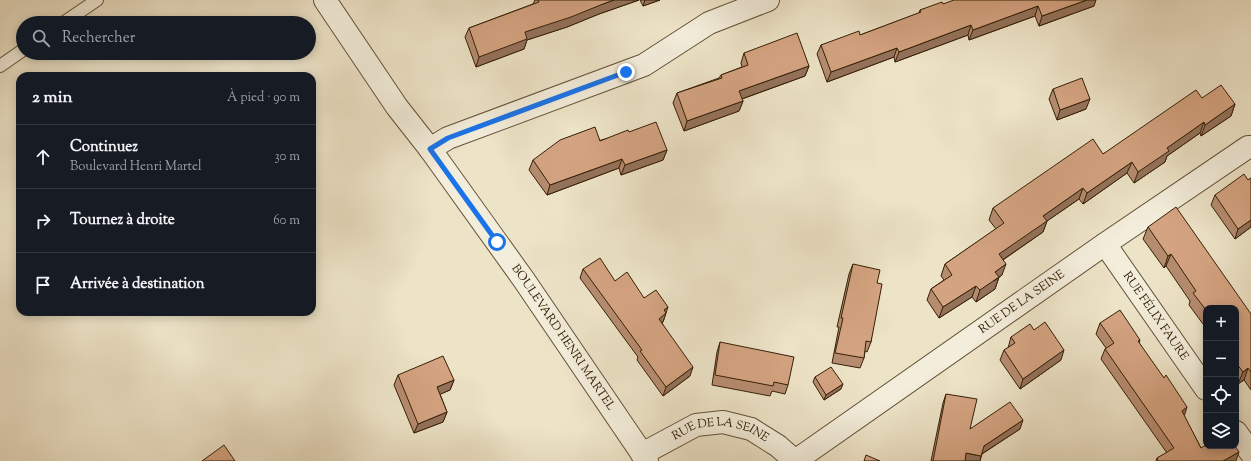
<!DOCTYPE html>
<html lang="fr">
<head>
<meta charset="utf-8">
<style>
	body { margin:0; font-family:"Sorts Mill Goudy",serif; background:#20242c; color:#f1f3f6 }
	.controls { position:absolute; right:12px; bottom:12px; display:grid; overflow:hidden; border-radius:8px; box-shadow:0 2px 10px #0003 }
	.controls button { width:36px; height:36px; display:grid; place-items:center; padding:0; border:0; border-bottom:1px solid #363941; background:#171b24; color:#f1f3f6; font:20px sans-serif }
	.stop { position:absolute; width:12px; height:12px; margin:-9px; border:3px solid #1a73e8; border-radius:50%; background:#fff }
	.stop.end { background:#1a73e8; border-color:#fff; box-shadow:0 1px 4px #0008 }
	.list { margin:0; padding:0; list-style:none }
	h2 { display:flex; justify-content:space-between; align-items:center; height:52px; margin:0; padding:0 16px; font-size:17px }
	h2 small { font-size:13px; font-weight:400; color:#9ea1a6 }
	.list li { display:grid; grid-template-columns:26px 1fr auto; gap:12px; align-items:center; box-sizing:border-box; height:64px; padding:0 16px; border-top:1px solid #363941 }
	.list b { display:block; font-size:15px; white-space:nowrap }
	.list p { margin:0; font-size:13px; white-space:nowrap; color:#9ea1a6 }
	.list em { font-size:13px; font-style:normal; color:#9ea1a6 }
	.icon { flex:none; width:22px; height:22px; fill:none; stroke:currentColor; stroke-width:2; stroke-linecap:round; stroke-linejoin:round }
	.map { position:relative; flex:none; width:1251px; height:461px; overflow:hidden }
	.search { position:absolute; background:#171b24; box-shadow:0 2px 10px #0003; left:16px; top:16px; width:300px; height:44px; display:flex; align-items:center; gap:10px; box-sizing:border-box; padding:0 14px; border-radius:22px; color:#9ea1a6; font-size:15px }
	.panel { position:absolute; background:#171b24; box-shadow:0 2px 10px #0003; left:16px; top:72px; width:300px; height:244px; border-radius:12px }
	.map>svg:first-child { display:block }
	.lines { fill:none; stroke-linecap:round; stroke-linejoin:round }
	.service-casing { stroke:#635137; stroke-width:14 }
	.minor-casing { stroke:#635137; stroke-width:24 }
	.tertiary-casing { stroke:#635137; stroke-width:24 }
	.service { stroke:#f3eddb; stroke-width:12 }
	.minor { stroke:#f3eddb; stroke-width:22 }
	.tertiary { stroke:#f3eddb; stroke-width:22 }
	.wall { fill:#b68c6f; stroke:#352007 }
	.shaded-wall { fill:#94725a; stroke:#352007 }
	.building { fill:#d4a381; stroke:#352007 }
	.route { stroke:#1a73e8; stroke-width:5 }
	.labels { text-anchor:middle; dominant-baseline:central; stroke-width:4; stroke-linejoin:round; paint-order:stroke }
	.street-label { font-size:12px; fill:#352007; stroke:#f3eddb }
</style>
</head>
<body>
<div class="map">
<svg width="1251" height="461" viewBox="0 0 1251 461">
	<rect width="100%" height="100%" fill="#ede3c7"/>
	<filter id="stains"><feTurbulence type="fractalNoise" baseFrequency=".005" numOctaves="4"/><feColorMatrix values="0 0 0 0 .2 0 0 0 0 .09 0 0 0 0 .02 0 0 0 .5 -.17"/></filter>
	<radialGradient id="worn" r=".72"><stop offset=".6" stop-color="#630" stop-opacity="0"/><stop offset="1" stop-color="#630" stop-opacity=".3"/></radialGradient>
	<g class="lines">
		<defs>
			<path id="service" d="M63,23L97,0
				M0,66L23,50"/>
			<g id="minor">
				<path d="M430,149L448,138L644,65L709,23L768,0"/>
				<path id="s1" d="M1105,244L1206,389"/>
				<path d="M1236,432L1251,453"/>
				<path id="s2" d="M642,454L696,425L723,422L751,429L778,446L795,461"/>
				<path id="s3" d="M795,461L1105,244L1248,147H1251"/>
			</g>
			<g id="tertiary">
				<path id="s4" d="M325,0L397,107L430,149L524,280L647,461"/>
			</g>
		</defs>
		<use href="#service" class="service-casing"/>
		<use href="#minor" class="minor-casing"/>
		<use href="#tertiary" class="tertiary-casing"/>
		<use href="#service" class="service"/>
		<use href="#minor" class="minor"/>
		<use href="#tertiary" class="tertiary"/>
	</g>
	<path class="wall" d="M535,0H639L599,14L567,27L527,40L524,49L476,67L465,37L469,28L533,4Z
		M640,0H660L643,6Z
		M943,4L1094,6L1039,26L1035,16L969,40L968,35L895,62L894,57L827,82L817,54L821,45L860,35L919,13L920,10Z
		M744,53L809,66L805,76L742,99L743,101L739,111L684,131L673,103L677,93L719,78L721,75L742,67L741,63Z
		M1053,89L1086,109L1057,120L1049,99Z
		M1202,98L1235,104L1231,116L1201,136L1200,133L1167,156L1165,162L1134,183L1127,173L1083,204L1079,199L1047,221L1043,232L1003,260L1002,275L999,277L995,289L976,302L972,297L939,318L927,300L931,289L944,280L941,276L945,264L996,229L989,220L993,208L1103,154Z
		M629,132L667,150L663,160L621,175L619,168L547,195L529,170L533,160Z
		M1251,178V227L1235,239L1211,205L1215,195L1248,180Z
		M1148,227L1251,314V390L1244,380L1238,384L1236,381V308H1206V328L1189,305L1190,301L1166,266L1164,268L1143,239Z
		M853,264L877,283L871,342L867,352L865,351L864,358L860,368L832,363L839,327H837L849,274Z
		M583,269L615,281L644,298L666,313L663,322L662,323L690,376L663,396L637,360L638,357L580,278Z
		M1100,323L1140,340L1139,343L1184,416L1201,448L1236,461H1156L1157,458L1167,453L1101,359L1105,349L1106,348L1096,334Z
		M1034,330L1061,360L1020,389L1000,360L1004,350L1008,348L1011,337Z
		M720,342L788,385L785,394L772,391L770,396L712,385L717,352Z
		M398,375L454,380L450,390L440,394L447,412L443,422L414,433L394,385Z
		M815,377L841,389L824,400L813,382Z
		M946,394L970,429H1020L982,454L980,461H931L943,403Z"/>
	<path class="shaded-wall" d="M614,0H639L599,14L567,27L527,40L524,49L476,67L479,57L525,32Z
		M645,0H660L643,6Z
		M1087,0H1096L1094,6L1039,26L1042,16Z
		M1038,6L1035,16L969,40L973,30Z
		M971,25L968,35L895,62L899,52Z
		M897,48L894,57L827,82L831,72Z
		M809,66L805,76L736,101L739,91Z
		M1090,99L1086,109L1057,120L1060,110Z
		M743,101L739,111L684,131L687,121Z
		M1235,104L1231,116L1201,136L1205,125Z
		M1204,122L1200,133L1167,156L1165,162L1134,183L1138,172L1167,148Z
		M667,150L663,160L621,175L625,165Z
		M622,159L619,168L547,195L550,185Z
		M1132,162L1127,173L1083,204L1087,193Z
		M1083,188L1079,199L1047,221L1043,232L995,265L999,254L1043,216Z
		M1251,220V227L1235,239L1238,229Z
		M1171,254L1166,266L1164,268L1168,256Z
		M1006,264L1002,275L994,281L999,277L995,289L976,302L980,290L995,272Z
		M976,286L972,297L939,318L943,307Z
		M668,307L663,322L656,328L659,319L664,310Z
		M1064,350L1061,360L1020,389L1023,379Z
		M693,367L690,376L663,396L666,387Z
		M1248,368L1244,380L1238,384L1243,372Z
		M454,380L450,390L434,397L437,387Z
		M843,384L841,389L824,400L826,395Z
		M1187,407L1184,417L1182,411Z
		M447,412L443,422L414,433L418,424Z
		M1023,420L1020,429L980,455L984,446Z
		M1239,452L1236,461H1223Z
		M966,453L981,456L980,461H964Z"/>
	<path class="building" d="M538,0H614L603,4L571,17L525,32L527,39L479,57L469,28L539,2Z
		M954,0H1087L1042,16L1038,6L973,30L971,25L899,52L897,48L831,72L821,45L859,31L860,35L921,12L920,10L942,2L943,4Z
		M797,33L809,66L739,91L743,101L687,121L677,93L722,78L721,75L748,65L744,53Z
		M1082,78L1090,99L1060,110L1053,89Z
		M1221,85L1235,104L1205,125L1204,122L1167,148L1169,151L1138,172L1132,162L1087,193L1083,188L1043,216L1047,221L999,254L1006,264L995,272L999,277L980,290L976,286L943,307L931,289L952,275L945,264L1004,223L993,208L1093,139L1103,154L1196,90L1202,98Z
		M656,122L667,150L625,165L622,159L550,185L533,160L560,140L595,127L600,141L628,130L629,132Z
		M1244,174L1248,180L1251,178V220L1238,229L1215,195Z
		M1176,207L1251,314V372L1248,368L1243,372L1236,363V308H1206V310L1193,293L1196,291L1171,254L1168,256L1148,227Z
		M600,258L615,281L627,272L644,298L656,290L668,307L664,310L666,313L659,319L693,367L666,387L640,351L642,350L583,269Z
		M853,264L880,270L877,283L882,284L871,342L866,341L864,358L835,353L843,318H841Z
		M1120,310L1140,340L1138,341L1164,378L1166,375L1187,407L1182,411L1201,448L1206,445V446H1235L1239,452L1223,461H1158L1157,458L1174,448L1105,349L1114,343L1100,323Z
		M1045,322L1064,350L1023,379L1004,350L1015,343L1011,337L1030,324L1034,330Z
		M720,342L794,357L788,385L774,382L773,386L715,375Z
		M443,356L454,380L437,387L447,412L418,424L398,375Z
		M831,367L843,384L826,395L815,377Z
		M946,394L977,399L970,429L1010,402L1023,420L984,446L981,456L966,453L965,461H933Z
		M224,445L235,461H202Z
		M866,455L880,461H864Z"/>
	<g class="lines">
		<path class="route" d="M497,242L430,149L448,138L626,72"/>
	</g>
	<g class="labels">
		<g class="street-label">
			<text stroke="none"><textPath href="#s3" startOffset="277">RUE DE LA SEINE</textPath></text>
			<text stroke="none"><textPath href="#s1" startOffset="88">RUE FÉLIX FAURE</textPath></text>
			<text stroke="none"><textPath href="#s4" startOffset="413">BOULEVARD HENRI MARTEL</textPath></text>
			<text stroke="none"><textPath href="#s2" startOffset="86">RUE DE LA SEINE</textPath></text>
		</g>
	</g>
	<rect width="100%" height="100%" filter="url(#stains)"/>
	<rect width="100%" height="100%" fill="url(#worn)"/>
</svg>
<div class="controls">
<button>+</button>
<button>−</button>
<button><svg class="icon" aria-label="locate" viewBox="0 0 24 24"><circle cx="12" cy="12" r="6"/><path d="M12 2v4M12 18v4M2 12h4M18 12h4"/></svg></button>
<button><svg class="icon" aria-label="layers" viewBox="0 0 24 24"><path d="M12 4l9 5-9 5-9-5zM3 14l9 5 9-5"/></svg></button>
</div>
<div class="stop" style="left:497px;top:242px"></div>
<div class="stop end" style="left:626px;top:72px"></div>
<div class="search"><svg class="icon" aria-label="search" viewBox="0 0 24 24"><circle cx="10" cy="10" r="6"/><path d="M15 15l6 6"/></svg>Rechercher</div>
<section class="panel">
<h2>2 min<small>À pied · 90 m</small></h2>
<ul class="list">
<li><svg class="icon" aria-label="ahead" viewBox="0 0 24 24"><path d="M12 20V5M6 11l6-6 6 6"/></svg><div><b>Continuez</b><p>Boulevard Henri Martel</p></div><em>30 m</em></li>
<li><svg class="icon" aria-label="right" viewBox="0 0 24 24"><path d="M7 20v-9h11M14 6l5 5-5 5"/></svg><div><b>Tournez à droite</b></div><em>60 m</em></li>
<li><svg class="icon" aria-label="arrive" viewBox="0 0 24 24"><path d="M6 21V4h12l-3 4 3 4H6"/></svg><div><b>Arrivée à destination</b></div></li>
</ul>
</section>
</div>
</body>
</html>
